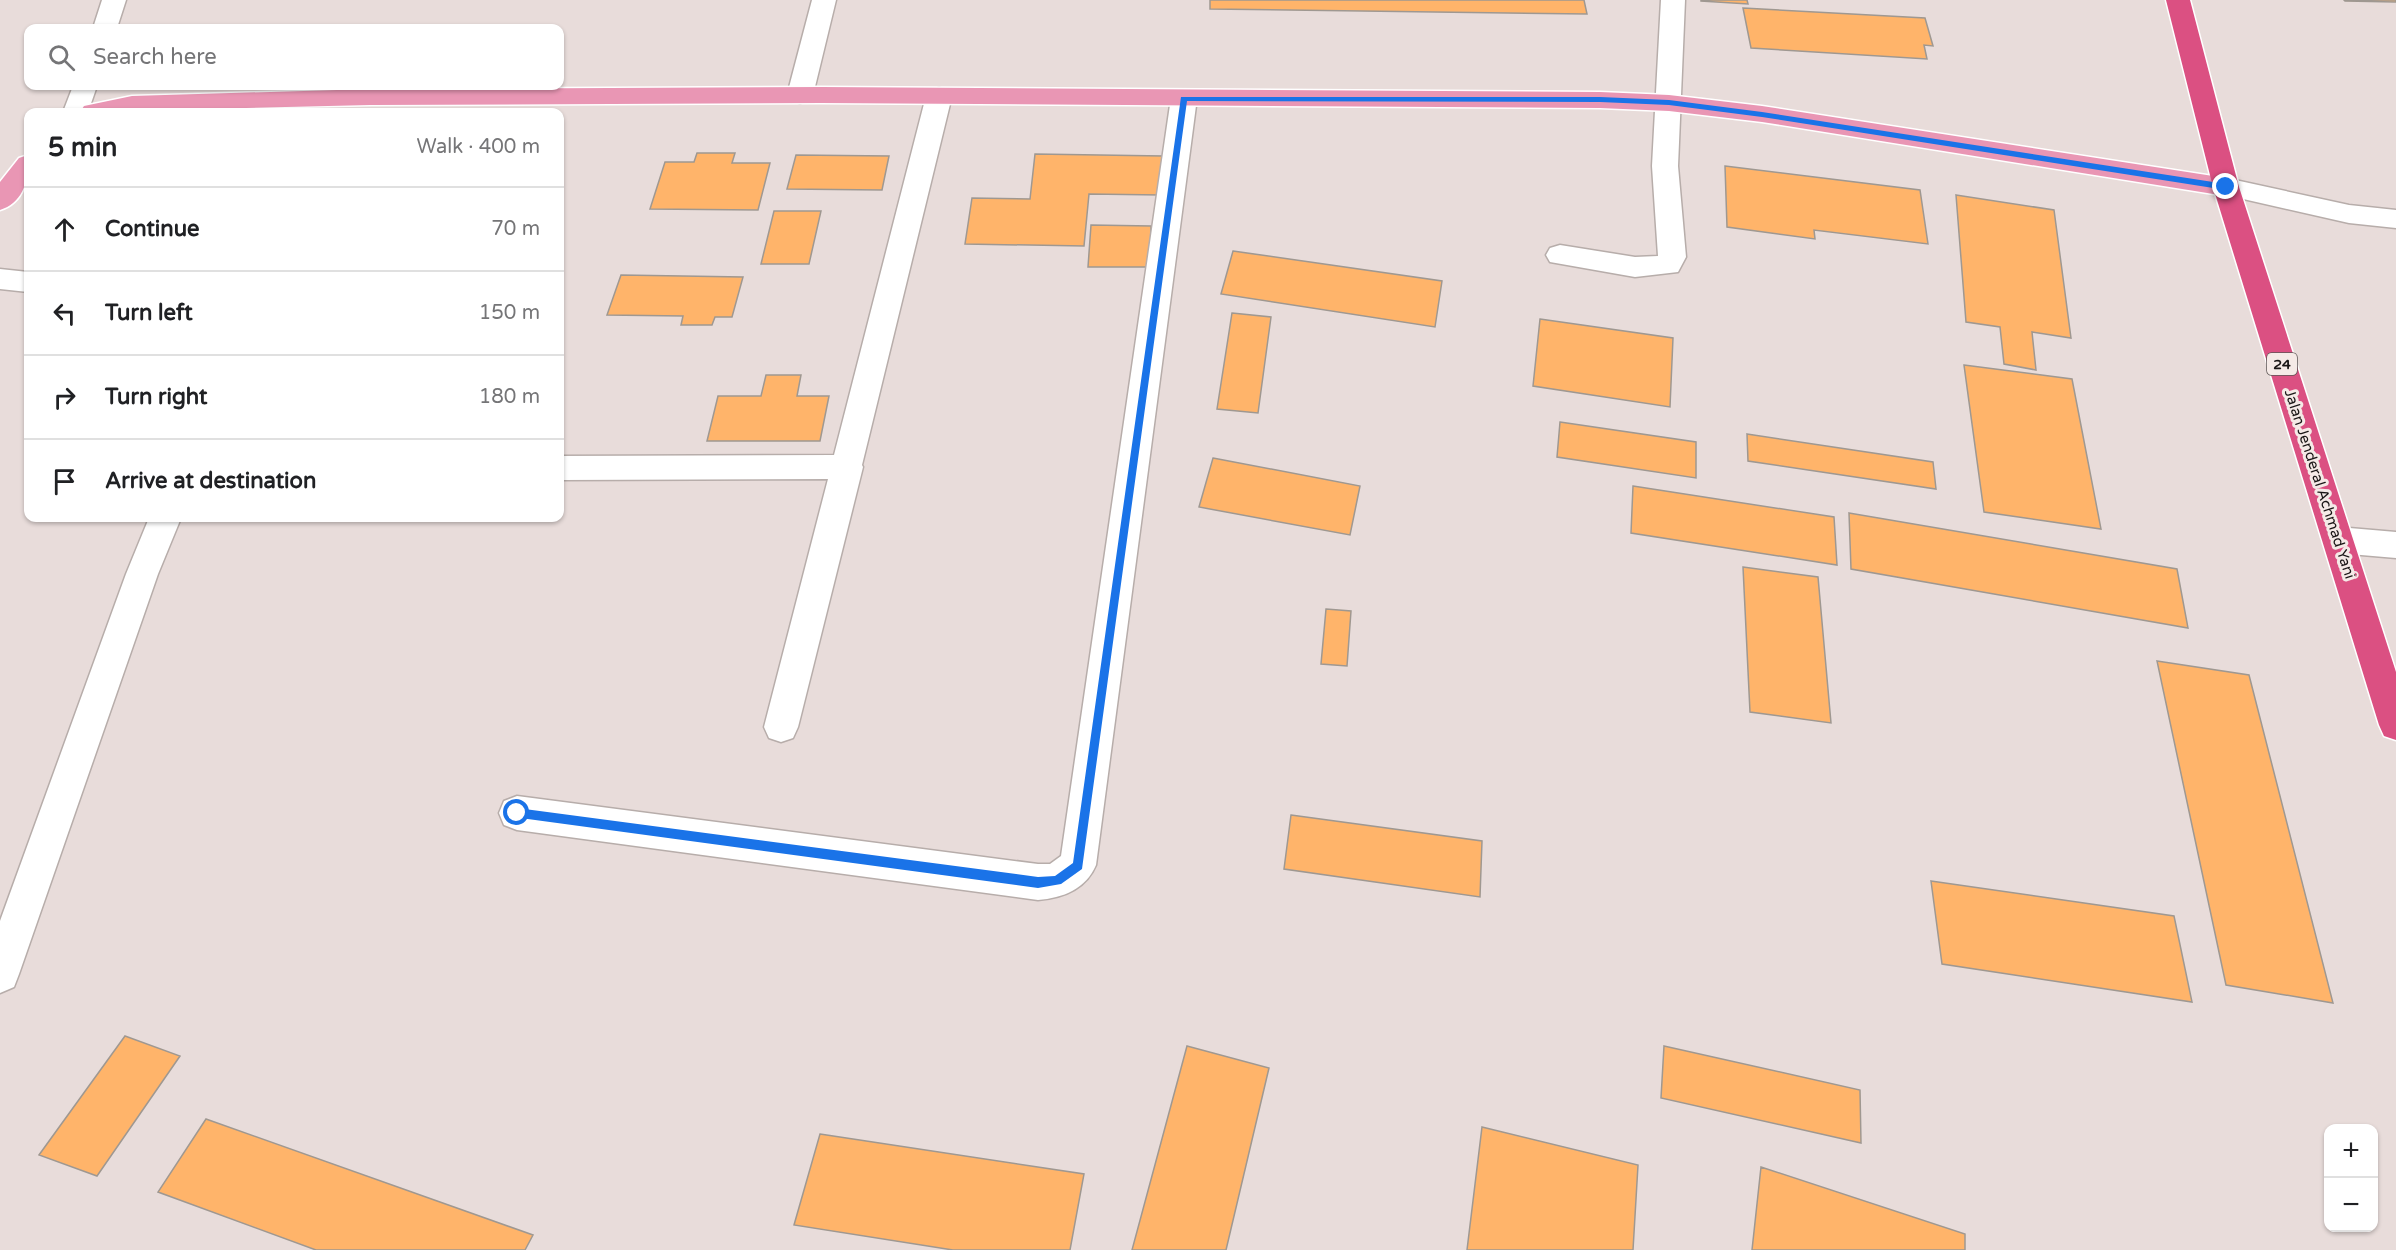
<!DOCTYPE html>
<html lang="en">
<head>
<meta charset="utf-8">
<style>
	body { margin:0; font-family:"Varela Round",sans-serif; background:#f6f6f6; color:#202124 }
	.controls { position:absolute; right:18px; bottom:18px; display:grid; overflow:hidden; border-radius:12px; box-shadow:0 2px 4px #0004 }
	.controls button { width:54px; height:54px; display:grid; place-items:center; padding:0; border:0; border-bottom:2px solid #e0e0e0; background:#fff; color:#202124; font:30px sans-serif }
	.stop { position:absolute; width:18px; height:18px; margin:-14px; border:4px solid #1a73e8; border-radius:50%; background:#fff }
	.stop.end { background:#1a73e8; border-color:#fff; box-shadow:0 2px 6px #0008 }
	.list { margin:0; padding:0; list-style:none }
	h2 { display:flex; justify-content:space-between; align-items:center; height:78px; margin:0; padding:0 24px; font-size:26px }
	h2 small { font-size:20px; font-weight:400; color:#757577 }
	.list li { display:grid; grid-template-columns:39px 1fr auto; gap:18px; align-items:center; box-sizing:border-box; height:84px; padding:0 24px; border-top:2px solid #e0e0e0 }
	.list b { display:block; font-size:22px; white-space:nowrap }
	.list em { font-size:20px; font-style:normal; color:#757577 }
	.icon { flex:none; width:33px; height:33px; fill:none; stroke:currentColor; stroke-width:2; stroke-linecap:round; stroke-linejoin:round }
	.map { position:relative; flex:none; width:2396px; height:1250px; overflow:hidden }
	.search { position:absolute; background:#fff; box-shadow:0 2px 4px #0004; left:24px; top:24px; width:540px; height:66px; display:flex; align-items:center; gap:15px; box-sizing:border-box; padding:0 21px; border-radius:12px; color:#757577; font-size:22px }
	.panel { position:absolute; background:#fff; box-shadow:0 2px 4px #0004; left:24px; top:108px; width:540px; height:414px; border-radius:12px }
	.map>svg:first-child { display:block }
	.building { fill:#ffb46a; stroke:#9f9891; stroke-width:1.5 }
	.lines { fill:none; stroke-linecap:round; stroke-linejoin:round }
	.minor-casing { stroke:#b7adaa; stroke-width:3 }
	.major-casing { stroke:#fff; stroke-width:3 }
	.highway-casing { stroke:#fff; stroke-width:3 }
	.minor { fill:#fff; fill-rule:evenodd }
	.major { fill:#e996b4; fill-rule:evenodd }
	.highway { fill:#db5082; fill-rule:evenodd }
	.route { fill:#1a73e8 }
	.labels { text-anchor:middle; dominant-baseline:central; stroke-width:6; stroke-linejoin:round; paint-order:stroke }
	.shield { fill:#f5eae7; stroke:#5c5655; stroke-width:1.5 }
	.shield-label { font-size:14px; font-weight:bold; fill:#1a1616 }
	.street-label { font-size:15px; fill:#1a1616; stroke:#f5eae7 }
</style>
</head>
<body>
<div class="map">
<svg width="2396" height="1250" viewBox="0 0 2396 1250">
	<rect width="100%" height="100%" fill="#e8dcda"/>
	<path class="building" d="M1210,0H1584L1587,14L1210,9Z
		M1701,0H1747L1748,4L1701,1Z
		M2344,0H2396V2L2345,1Z
		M1743,8L1925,18L1933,46L1924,45L1927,59L1751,48Z
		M697,153H735L732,163H770L758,210L650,209L665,162H694Z
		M1035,154L1163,156L1161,195L1089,194L1084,246L965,244L972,198L1030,199Z
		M796,155L889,156L882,190L787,189Z
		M1725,166L1920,190L1928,244L1814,230L1815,239L1727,227Z
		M1956,195L2054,210L2071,338L2032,332L2036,370L2004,364L2000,327L1966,322Z
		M774,211H821L809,264H761Z
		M1091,225L1151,226L1150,267H1088Z
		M1233,251L1442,281L1435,327L1221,294Z
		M621,275L743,277L732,317H715L712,325H681L683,316L607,315Z
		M1232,313L1271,317L1258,413L1217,409Z
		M1540,319L1673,338L1670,407L1533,386Z
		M1964,365L2072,379L2101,529L1984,512Z
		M766,375H801L797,396H829L820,441H707L718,396H761Z
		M1560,422L1696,442V478L1557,457Z
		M1747,434L1933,462L1936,489L1748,461Z
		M1213,458L1360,486L1350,535L1199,507Z
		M1633,486L1834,517L1837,565L1631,533Z
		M1849,513L2177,569L2188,628L1851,569Z
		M1743,567L1818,577L1831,723L1750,712Z
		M1326,609L1351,611L1347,666L1321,664Z
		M2157,661L2249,675L2333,1003L2226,985Z
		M1291,815L1482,841L1480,897L1284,869Z
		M1931,881L2174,916L2192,1002L1942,964Z
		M125,1036L180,1056L97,1176L39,1155Z
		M1187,1046L1269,1068L1226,1250H1132Z
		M1664,1046L1860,1090L1861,1143L1661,1098Z
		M206,1119L533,1235L525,1250H316L158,1192Z
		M1482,1127L1638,1165L1633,1250H1467Z
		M820,1134L1084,1174L1070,1250H953L794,1225Z
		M1761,1167L1965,1234V1250H1752Z"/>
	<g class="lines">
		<defs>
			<path id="minor" d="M102,0H126L117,28H93Z
				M812,0H836L813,95L809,101L800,103L791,101L787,95Z
				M1661,0H1685L1678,166L1686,257L1678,272L1635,277L1550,262L1546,255L1550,248L1560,245L1635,257L1658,256L1652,166Z
				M73,86H97L88,112H63Z
				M939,88L948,90L952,96L862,465L863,467L798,727L793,738L781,742L769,738L764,727L828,479L560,480V456L834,455L926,96L930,90Z
				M1184,90L1193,92L1197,98L1096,865C1086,889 1063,898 1038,900L517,830L504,825L499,813L504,801L517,796L1038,864H1050L1061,856L1171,98L1175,92Z
				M2226,178L2349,205L2396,210V228L2349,223L2217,193L2213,187L2217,181Z
				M0,269L28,272V292L0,289Z
				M149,518H181L158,574L19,974L14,987L0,993V921L126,574Z
				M2338,527L2396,532V558L2338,553L2327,549L2322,540L2327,531Z"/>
			<path id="major" d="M821,87L1600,92L1669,95L1762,106L2226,178L2235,181L2239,187L2235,193L2226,196L1762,122L1669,111L1600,108L821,103L370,105L80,112L84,106L132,96L370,89Z
				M28,155C30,177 24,203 0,210V182L19,158Z"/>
			<path id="highway" d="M2166,0H2190L2239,187L2396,672V740L2384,736L2379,725L2213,187Z"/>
		</defs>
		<use href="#minor" class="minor-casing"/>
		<use href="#major" class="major-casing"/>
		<use href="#highway" class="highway-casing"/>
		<use href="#minor" class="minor"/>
		<use href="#major" class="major"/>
		<use href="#highway" class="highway"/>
	</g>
	<path class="route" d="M1181,97H1600L1669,100L1762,112L2226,184L2230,187L2226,190L1762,117L1669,105L1600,102L1187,101L1082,869L1061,884L1038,888L513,817V810L517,808L1038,877L1055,876L1073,863Z"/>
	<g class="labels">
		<rect class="shield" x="2267" y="353" width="30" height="22" rx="4.5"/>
		<g class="shield-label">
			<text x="2282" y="364">24</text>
		</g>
		<g class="street-label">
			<text transform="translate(2320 484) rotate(72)">Jalan Jenderal Achmad Yani</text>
		</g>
	</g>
</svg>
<div class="controls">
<button>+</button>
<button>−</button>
</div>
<div class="stop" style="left:517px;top:813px"></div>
<div class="stop end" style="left:2226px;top:187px"></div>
<div class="search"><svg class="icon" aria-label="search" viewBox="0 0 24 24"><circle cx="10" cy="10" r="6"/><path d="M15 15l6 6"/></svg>Search here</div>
<section class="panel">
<h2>5 min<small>Walk · 400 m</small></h2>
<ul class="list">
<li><svg class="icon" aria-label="ahead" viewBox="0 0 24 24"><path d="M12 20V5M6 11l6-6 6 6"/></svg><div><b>Continue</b></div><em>70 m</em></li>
<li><svg class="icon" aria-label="left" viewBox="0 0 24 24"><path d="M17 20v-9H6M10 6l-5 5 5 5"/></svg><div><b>Turn left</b></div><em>150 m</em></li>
<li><svg class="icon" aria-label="right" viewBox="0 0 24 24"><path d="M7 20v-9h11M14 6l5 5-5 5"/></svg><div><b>Turn right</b></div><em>180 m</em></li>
<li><svg class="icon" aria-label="arrive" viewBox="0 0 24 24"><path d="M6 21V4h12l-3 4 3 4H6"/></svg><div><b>Arrive at destination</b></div></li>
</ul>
</section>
</div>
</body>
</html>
